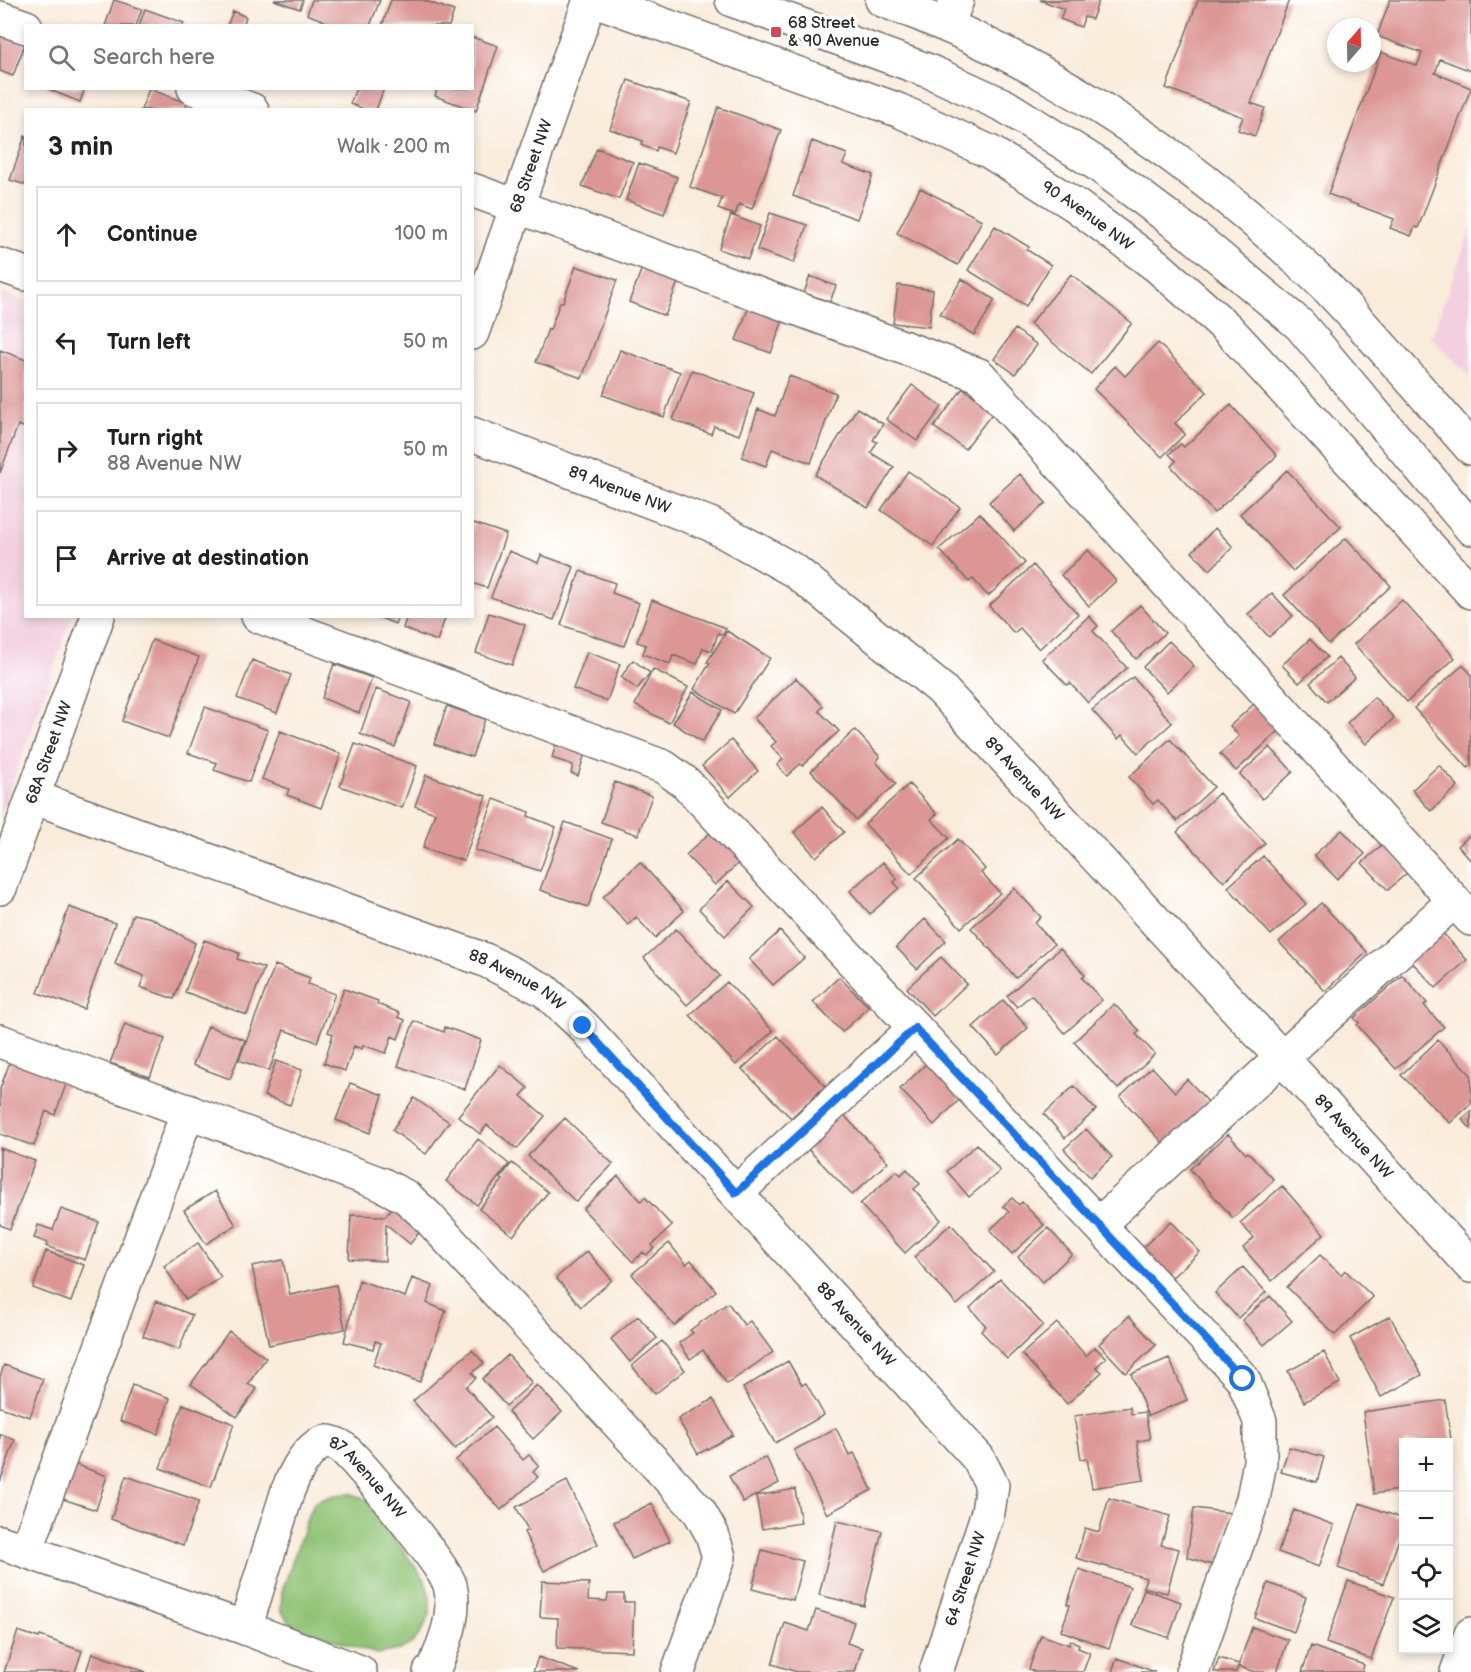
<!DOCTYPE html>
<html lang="en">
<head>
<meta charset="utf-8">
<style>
	body { margin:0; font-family:"Balsamiq Sans",sans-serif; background:#f6f6f6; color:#222 }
	.controls { position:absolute; right:18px; bottom:18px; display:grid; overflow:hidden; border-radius:0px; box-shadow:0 3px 9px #0003 }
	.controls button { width:54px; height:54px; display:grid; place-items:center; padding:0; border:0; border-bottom:2px solid #e0e0e0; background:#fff; color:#222; font:30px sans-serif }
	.compass { position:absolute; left:1327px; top:18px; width:54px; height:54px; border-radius:50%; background:#fff; box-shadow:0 3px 9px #0003; rotate:20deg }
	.stop { position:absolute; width:18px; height:18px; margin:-14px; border:4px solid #1a73e8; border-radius:50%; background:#fff }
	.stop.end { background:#1a73e8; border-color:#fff; box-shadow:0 2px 6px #0008 }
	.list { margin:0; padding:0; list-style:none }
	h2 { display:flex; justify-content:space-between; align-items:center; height:78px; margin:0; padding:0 24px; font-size:26px }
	h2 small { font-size:20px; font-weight:400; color:#767676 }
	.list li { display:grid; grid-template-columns:39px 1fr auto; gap:18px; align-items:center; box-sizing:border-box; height:96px; margin:0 12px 12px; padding:0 12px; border:2px solid #e0e0e0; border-radius:0px }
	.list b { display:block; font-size:22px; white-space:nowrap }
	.list p { margin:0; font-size:20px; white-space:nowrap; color:#767676 }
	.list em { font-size:20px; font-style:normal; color:#767676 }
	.icon { flex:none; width:33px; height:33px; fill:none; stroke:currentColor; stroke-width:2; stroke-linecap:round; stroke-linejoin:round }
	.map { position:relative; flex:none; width:1471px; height:1672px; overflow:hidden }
	.search { position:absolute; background:#fff; box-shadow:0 3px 9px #0003; left:24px; top:24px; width:450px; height:66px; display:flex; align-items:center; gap:15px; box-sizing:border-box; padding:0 21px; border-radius:0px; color:#767676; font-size:22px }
	.panel { position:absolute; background:#fff; box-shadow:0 3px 9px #0003; left:24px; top:108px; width:450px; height:510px; border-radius:0px }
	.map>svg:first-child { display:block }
	.built { fill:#f3cfdf }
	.green { fill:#90c374; stroke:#5e7750; stroke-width:1.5 }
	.building { fill:#dc9694 }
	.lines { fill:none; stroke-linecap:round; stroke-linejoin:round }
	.minor-casing { stroke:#736f69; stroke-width:36 }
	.major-casing { stroke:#736f69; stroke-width:36 }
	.minor { stroke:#fff; stroke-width:33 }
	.major { stroke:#fff; stroke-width:33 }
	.route { stroke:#1a73e8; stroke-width:8 }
	.poi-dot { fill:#d1495b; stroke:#fff; stroke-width:2 }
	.labels { text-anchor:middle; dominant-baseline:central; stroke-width:6; stroke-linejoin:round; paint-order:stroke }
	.poi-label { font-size:16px; fill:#2b2b2b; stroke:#fff; text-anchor:start }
	.street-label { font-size:16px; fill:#2b2b2b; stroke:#fff }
</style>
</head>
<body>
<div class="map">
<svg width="1471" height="1672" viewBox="0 0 1471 1672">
	<rect width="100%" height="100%" fill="#fff"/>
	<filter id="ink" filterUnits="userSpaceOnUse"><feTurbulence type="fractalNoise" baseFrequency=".0167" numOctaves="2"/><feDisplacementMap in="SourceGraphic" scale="12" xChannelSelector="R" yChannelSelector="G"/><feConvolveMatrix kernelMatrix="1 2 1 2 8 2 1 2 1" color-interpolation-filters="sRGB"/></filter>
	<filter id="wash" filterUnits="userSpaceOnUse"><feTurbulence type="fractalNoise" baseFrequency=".008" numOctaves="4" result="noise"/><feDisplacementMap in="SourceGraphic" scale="24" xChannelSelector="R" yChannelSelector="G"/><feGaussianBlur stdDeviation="1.35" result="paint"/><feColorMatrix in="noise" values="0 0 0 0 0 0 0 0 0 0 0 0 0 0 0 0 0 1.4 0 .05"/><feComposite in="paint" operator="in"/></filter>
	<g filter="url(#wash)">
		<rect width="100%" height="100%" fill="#f9ecdb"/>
		<path class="built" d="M1471,228V377L1431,337Z
			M0,292L25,301L26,616L72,617L0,817Z"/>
		<path class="green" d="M349,1493L366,1499L425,1580L430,1597V1615L420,1634L411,1644L399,1650L377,1654L293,1626L281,1611L282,1592L309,1513L315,1502L331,1496Z"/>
		<g id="blocks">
			<path class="building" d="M114,0L142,9L136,26H105Z
				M274,0H303L300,9Z
				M312,0H380L370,26H337L307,14Z
				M391,0H423L454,11L449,26H382Z
				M1040,0H1099L1092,19L1084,17L1081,27L1060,19L1064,9Z
				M1198,0H1289L1251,103L1265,108L1255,136L1238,130L1243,117L1166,88Z
				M1390,0H1471V71L1440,59L1435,73L1471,88L1418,228L1415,227L1411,236L1390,228L1394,219L1328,194L1381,52L1417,66L1422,53L1377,36Z
				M145,9L184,23L183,26H139Z
				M233,11L246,17L243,26H227Z
				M0,34L25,44L13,76L0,71Z
				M472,37L498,46L476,111L435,96L437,88H472Z
				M628,80L691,102L673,153L657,147L656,151L641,145L643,141L610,129Z
				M45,88H85L80,102Z
				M356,88H384L376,110H367L350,104Z
				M149,89L187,103L185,110H141Z
				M718,107L781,130L752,209L739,204L735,215L718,209L722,198L690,187Z
				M25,136H26V185L10,180Z
				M812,141L847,154L843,164L873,175L857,219L793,196Z
				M597,148L633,162L619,199L582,186Z
				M639,163L677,177L664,214L626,200Z
				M920,188L982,220L958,265L897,233Z
				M770,213L807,225L794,263L757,250Z
				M731,215L760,226L748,259L719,249Z
				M995,226L1029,247L1027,250L1051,265L1026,306L968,270Z
				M576,266L617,280L582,378L536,362L548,329L550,330L560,302H563Z
				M642,268L678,282L665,316L629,302Z
				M1071,274L1132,323L1091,374L1030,324Z
				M810,276L836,286L830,302L804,293Z
				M962,279L995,300L974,335L940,314Z
				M898,285L933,290L929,327L893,323Z
				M749,307L783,320L771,353L736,340Z
				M1015,329L1037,345L1015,374L994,359Z
				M1158,343L1207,392L1175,423L1185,434L1162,457L1094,389L1115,366L1125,376Z
				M0,350L26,360V428L18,425L0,473Z
				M620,350L680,372L664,417L603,395Z
				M692,370L754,393L739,435L714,426L711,434L673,420Z
				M789,376L836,393L811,463L772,449L766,466L742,457L758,409L775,416Z
				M912,385L942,407L917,441L886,419Z
				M963,388L994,411L965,449L934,427Z
				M1231,405L1277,456L1214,513L1171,466L1176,461L1169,454L1181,444L1184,447Z
				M857,408L883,424L873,440L877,442L871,453L894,467L868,508L815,475Z
				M1287,470L1341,527L1293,571L1240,514Z
				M908,471L960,507L933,546L881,510Z
				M1020,474L1046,503L1014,531L989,502Z
				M980,513L1025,563L988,596L973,579L969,582L939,549Z
				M474,523L506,534L487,588L472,583V528Z
				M1215,528L1233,547L1210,570L1192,552Z
				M1346,538L1391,586L1329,644L1284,595Z
				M1088,550L1116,581L1089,606L1061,575Z
				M509,551L538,563L541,555L574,567L554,620L491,597Z
				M1033,565L1078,614L1039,649L1020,628L1014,633L989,606Z
				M580,571L615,583L612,593L639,603L624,646L561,625Z
				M1272,593L1293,616L1269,637L1248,614Z
				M652,600L726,628L723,635L718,633L712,651L703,648L697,664L673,655L670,664L643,654L646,645L637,642Z
				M1402,600L1455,658L1407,702L1354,644Z
				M1140,605L1165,633L1136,659L1111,631Z
				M489,613L525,625L512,665L476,653Z
				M376,616H398L395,624Z
				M407,616H446L437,641L403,628Z
				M1089,616L1098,626L1093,631L1127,668L1088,703L1070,683L1067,685L1042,659Z
				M727,631L770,658L734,714L694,689L710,663L707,662Z
				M1310,639L1327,657L1299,683L1282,665Z
				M152,640L199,657L169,738L122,721Z
				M1169,641L1194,666L1167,692L1143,667Z
				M587,652L620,664L607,701L573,689Z
				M1338,658L1355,677L1327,702L1310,683Z
				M252,660L291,675L277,713L237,698Z
				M633,660L650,673L637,689L621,677Z
				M334,664L372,678L359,713L322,698Z
				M1463,665L1471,674V765L1468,768L1414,708Z
				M653,669L688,687L669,723L635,705Z
				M1133,677L1172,723L1138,753L1122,735L1118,739L1092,710Z
				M796,678L823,706L819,711L839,731L802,766L800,764L787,776L777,765L783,759L771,746L776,742L754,718Z
				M376,689L411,702L395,747L360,734Z
				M693,692L722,710L702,742L673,723Z
				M1374,697L1394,718L1366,744L1347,723Z
				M1256,702L1281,729L1236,771L1220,754L1239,736L1230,726Z
				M447,706L485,719L472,757L434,744Z
				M205,707L268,730L249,782L214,770L217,763L188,753Z
				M855,730L880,757L876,762L896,784L856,820L811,771Z
				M280,731L341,754L321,808L287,795L289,789L262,779Z
				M1170,739L1214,787L1177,821L1158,800L1153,804L1129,777Z
				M731,740L758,771L730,797L702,766Z
				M355,744L417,766L402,808L340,786Z
				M556,744L585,753L578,776L571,773L573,765L552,758Z
				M1270,747L1293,772L1262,799L1240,774Z
				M1439,765L1458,786L1431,811L1412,790Z
				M426,775L486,796L464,861L423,848L435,813L415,806Z
				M615,782L652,796L638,835L601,822Z
				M909,784L937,814L931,819L949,838L911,874L865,824Z
				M1219,793L1265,843L1224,882L1177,832Z
				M494,799L529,812L528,816L556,827L540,871L475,850Z
				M822,807L844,832L816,857L794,832Z
				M565,822L612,839L588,907L540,890Z
				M715,828L743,859L715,885L686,855Z
				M1342,830L1365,854L1337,879L1314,855Z
				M1471,834V861L1458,846Z
				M958,839L985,869L981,873L1000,893L961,928L916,878Z
				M1384,843L1409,871L1388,890L1362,863Z
				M1263,856L1306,904L1271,935L1228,887Z
				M640,862L684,911L655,938L636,917L628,925L603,897Z
				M883,862L897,879L894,882L899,888L870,914L850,891Z
				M728,881L754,907L725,936L699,909Z
				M1014,888L1041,917L1035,923L1054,944L1016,978L971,928Z
				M1321,903L1367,952L1325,991L1279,942Z
				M69,907L115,923L84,1009L38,993Z
				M133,914L151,918L195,943L174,999L140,987L144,976L115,964Z
				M925,919L946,941L917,969L896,947Z
				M676,929L720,976L687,1005L644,958Z
				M780,931L804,958L773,985L749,959Z
				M1442,932L1467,960L1436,988L1411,961Z
				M204,940L239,953L237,959L264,968L247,1015L185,992Z
				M1060,948L1085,975L1082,978L1102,1000L1065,1033L1031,995L1017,1007L1007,996Z
				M941,957L967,984L933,1016L907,988Z
				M275,965L310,978L308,984L335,994L317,1042L284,1030L269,1071L239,1060Z
				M1402,975L1427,1003L1424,1005L1428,1010L1444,1027L1396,1069L1357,1025L1359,1023L1354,1018Z
				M839,977L869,1007L842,1032L813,1002Z
				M727,982L773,1031L736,1065L690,1015Z
				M344,989L378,1001L377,1004L400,1013L398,1017L405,1020L398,1039L392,1036L386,1053L363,1045L362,1049L354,1046L345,1071L324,1063L333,1034L328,1032Z
				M1003,1000L1028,1028L998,1055L973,1027Z
				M1114,1004L1140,1031L1136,1034L1155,1054L1118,1089L1074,1042Z
				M414,1021L444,1032L445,1027L481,1040L465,1089L398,1066Z
				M125,1024L165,1039L150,1077L110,1063Z
				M208,1026L245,1040L230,1079L193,1065Z
				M778,1036L825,1086L791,1118L742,1069Z
				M1438,1040L1471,1075V1104L1450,1123L1401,1075Z
				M11,1059L68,1079L55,1115L46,1111L34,1146L0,1134V1089Z
				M276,1061L302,1070L290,1105L264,1096Z
				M927,1063L961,1098L934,1125L900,1089Z
				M500,1065L528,1088L521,1096L545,1116L517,1149L487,1125L480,1134L458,1116Z
				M1152,1067L1175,1092L1187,1079L1210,1104L1166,1146L1120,1097Z
				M350,1083L383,1095L370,1133L336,1120Z
				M1074,1086L1096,1110L1065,1138L1044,1114Z
				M414,1098L449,1122L426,1154L392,1130Z
				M1471,1111V1129L1462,1119Z
				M842,1113L888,1162L852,1195L806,1147Z
				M565,1118L613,1164L576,1202L528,1156Z
				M1086,1129L1112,1157L1090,1177L1064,1149Z
				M1228,1134L1246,1154L1248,1152L1274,1180L1233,1218L1190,1169Z
				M478,1139L509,1164L477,1205L446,1181Z
				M977,1144L1000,1171L969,1197L947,1171Z
				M0,1148L35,1161L10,1229L0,1225Z
				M512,1163L548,1192L513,1236L479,1209L503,1180L500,1178Z
				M907,1169L920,1184L914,1189L941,1220L905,1253L860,1204L897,1171L901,1175Z
				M618,1176L641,1201L645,1197L672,1226L652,1245L654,1248L646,1255L643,1252L633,1262L583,1209Z
				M1282,1186L1324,1234L1272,1281L1243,1248L1254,1238L1240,1223Z
				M215,1191L236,1225L206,1244L184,1210Z
				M1012,1198L1019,1205L1022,1202L1044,1225L1012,1254L990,1230L1009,1212L1003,1206Z
				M393,1207L421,1230L410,1244L386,1224L385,1261L349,1259L351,1215L385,1216Z
				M61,1209L99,1222L85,1260L46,1246L48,1243L34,1238L38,1225L53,1230Z
				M1171,1221L1200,1252L1169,1280L1141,1249Z
				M951,1224L994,1272L957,1305L914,1257Z
				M1048,1228L1072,1254L1043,1282L1018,1257Z
				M198,1243L221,1277L186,1300L164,1266Z
				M669,1243L686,1264L691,1260L716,1291L674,1326L632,1274Z
				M46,1251L84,1265L71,1302L33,1288Z
				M587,1251L612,1280L581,1307L556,1278Z
				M1320,1255L1341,1275L1345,1270L1373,1297L1335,1335L1287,1287Z
				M283,1260L290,1295L336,1285L345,1329L269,1345L252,1266Z
				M1243,1267L1266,1292L1238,1318L1215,1293Z
				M412,1278L433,1286L427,1303L446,1311L420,1382L373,1365L381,1343L375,1341L373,1349L344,1342L359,1280L405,1297Z
				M1000,1279L1043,1325L1007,1359L981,1331L986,1326L970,1308Z
				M1270,1296L1292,1321L1264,1345L1242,1320Z
				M156,1301L192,1315L179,1350L143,1336Z
				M728,1303L744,1325L750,1321L773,1352L727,1384L703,1350L690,1359L679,1343L693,1333L690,1330Z
				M638,1316L657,1338L630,1362L611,1339Z
				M1129,1316L1156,1345L1126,1373L1099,1344Z
				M1390,1316L1422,1375L1381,1397L1350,1338Z
				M1057,1323L1086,1356L1095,1347L1106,1358L1096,1367L1102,1372L1067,1404L1022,1354Z
				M229,1331L266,1358L248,1384L257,1389L237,1417L191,1384Z
				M662,1341L685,1370L655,1394L632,1366Z
				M472,1350L484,1363L472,1373L476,1378L466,1387L492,1417L455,1449L413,1401Z
				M1324,1352L1340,1383L1304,1402L1288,1371Z
				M508,1355L532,1383L506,1406L482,1379Z
				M1169,1358L1187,1400L1148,1416L1131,1374Z
				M788,1361L802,1385L806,1383L824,1415L775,1443L743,1388Z
				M4,1365L43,1379L30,1417L0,1407V1377Z
				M132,1385L170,1398L158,1434L120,1421Z
				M537,1385L562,1412L533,1439L508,1412Z
				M713,1399L733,1435L698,1454L678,1419Z
				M1445,1400L1451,1439L1426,1442H1404V1489L1374,1494L1363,1412Z
				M183,1404L234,1424L211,1487L160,1468Z
				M1130,1407L1131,1414L1145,1412L1150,1439L1137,1441L1144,1480L1092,1488L1087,1458L1081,1459L1074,1416Z
				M494,1427L523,1460L529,1455L539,1466L533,1472L538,1477L501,1510L456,1460Z
				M836,1428L849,1455L854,1453L872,1490L827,1514L794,1450Z
				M0,1434L15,1440L0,1482Z
				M1289,1447L1324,1457L1317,1482L1281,1472Z
				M766,1457L779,1483L743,1502L729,1476Z
				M74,1464L107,1476L96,1510L63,1499Z
				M126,1476L199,1501L183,1545L111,1519Z
				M567,1481L598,1544L544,1571L524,1532L528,1530L516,1507Z
				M795,1489L801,1523L762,1529L756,1496Z
				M1109,1498L1170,1516L1161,1545L1179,1549L1167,1593L1143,1587L1146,1578L1076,1558L1085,1528L1099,1532Z
				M652,1503L670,1541L632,1559L614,1522Z
				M1360,1503L1404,1519V1525L1383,1584L1338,1568Z
				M1194,1508L1231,1513L1218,1567L1187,1557Z
				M1294,1510L1334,1525L1319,1567L1278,1552Z
				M837,1521L882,1531L864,1606L819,1595Z
				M762,1550L803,1561L793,1600L752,1589Z
				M1079,1569L1130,1587L1109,1648L1061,1631L1070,1605L1067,1604Z
				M542,1581L589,1583L588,1600L607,1601L608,1594H624V1602H634L632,1651L557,1648L558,1618L540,1617Z
				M1348,1581L1394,1597L1371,1659L1326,1643Z
				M1268,1583L1306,1597L1294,1632L1255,1618Z
				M1144,1589L1181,1602L1169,1638L1132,1625Z
				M816,1610L854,1622L847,1643L862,1648L855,1672H797L772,1664L785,1623L809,1631Z
				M1252,1627L1288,1640L1277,1672H1254L1238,1666L1236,1672H1214L1219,1658L1239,1664Z
				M18,1631L39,1638L40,1636L82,1651L75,1672H4Z
				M1041,1635L1069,1645L1070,1640L1079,1644L1078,1648L1090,1653L1083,1672H1035L1029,1669Z
				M1311,1646L1364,1665L1362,1672H1302Z
				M92,1653L146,1672H86Z
				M538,1657L579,1672H533Z
				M1117,1658L1155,1672H1112Z"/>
		</g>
	</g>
	<g filter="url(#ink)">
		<use href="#blocks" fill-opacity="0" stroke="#736f69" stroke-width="1.5"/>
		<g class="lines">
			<defs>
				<g id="minor">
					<path id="s1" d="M595,0L898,110L990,152L1075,205L1157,266L1227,328L1471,592"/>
					<path d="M0,18L26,27"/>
					<path d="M947,25L957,0"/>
					<path d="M194,88L252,110"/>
					<path d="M472,190L979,375L1471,919"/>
					<path d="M0,265L26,274"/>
					<path id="s2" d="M472,333L590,0"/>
					<path id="s3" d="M472,434L710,524L795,571L941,689L1282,1058L1471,1266"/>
					<path d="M258,616L664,767L686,783L1243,1379L1260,1421V1462L1253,1499L1192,1672"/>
					<path id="s4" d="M33,797L485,960L544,990L583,1026L978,1458L992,1485L988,1512L936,1672"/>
					<path id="s5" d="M0,888L98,616"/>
					<path d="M0,1041L381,1184L406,1197L426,1215L699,1511L712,1534L719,1557L678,1672"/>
					<path d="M736,1193L915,1028"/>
					<path d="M1099,1224L1454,901"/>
					<path d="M0,1542L245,1628L360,1672"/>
					<path d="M26,1551L188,1111"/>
					<path id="s6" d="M245,1628L288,1490C294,1475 308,1444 327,1442C331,1442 336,1444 340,1446C356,1456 447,1570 450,1585C457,1615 445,1641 434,1669L430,1672"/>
					<path d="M1457,1672L1471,1634"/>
				</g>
				<path id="major" d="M732,0L929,71L1005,106L1097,164L1196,238L1300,325L1471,528
					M882,0C1031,53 1173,146 1289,252C1304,267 1321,280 1335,296C1382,345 1426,397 1471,448"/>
			</defs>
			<use href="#minor" class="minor-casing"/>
			<use href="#major" class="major-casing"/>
			<use href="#minor" class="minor"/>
			<use href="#major" class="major"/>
		</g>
	</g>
	<g class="lines" filter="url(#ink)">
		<path class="route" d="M583,1026L736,1193L915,1028L1243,1379"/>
	</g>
	<rect class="poi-dot" x="770" y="26" width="12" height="12" rx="3"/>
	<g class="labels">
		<g class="poi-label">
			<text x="788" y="23">68 Street<tspan x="788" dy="18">&amp; 90 Avenue</tspan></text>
		</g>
		<g class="street-label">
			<text stroke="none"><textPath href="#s2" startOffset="177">68 Street NW</textPath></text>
			<text stroke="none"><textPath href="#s1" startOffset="540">90 Avenue NW</textPath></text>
			<text stroke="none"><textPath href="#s3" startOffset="158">89 Avenue NW</textPath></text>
			<text stroke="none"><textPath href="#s5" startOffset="144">68A Street NW</textPath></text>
			<text stroke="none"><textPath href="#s3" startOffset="662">89 Avenue NW</textPath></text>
			<text stroke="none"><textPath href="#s4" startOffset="518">88 Avenue NW</textPath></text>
			<text stroke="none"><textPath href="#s3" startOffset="1148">89 Avenue NW</textPath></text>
			<text stroke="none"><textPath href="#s4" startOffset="1004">88 Avenue NW</textPath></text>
			<text stroke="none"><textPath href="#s6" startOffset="264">87 Avenue NW</textPath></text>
			<text transform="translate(966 1579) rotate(-72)">64 Street NW</text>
		</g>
	</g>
</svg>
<div class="controls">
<button>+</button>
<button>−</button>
<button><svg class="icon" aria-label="locate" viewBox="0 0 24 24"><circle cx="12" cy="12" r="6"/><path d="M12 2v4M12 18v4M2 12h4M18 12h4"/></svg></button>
<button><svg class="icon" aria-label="layers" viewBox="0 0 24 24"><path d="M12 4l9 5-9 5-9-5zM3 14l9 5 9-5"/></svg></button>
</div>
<svg class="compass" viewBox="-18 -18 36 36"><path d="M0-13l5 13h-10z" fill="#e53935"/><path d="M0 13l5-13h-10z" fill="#767676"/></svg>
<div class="stop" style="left:1243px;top:1379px"></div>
<div class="stop end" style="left:583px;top:1026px"></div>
<div class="search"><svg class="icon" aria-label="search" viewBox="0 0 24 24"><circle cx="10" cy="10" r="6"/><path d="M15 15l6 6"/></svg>Search here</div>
<section class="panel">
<h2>3 min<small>Walk · 200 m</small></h2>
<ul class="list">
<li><svg class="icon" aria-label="ahead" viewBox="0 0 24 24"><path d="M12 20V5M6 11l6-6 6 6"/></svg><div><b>Continue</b></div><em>100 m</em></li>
<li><svg class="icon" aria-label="left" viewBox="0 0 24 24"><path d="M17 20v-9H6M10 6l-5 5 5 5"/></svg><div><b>Turn left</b></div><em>50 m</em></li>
<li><svg class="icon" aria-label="right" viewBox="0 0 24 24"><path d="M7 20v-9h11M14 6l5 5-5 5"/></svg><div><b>Turn right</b><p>88 Avenue NW</p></div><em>50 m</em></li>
<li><svg class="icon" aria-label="arrive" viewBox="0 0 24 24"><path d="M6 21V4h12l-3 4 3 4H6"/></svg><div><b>Arrive at destination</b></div></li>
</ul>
</section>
</div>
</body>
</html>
